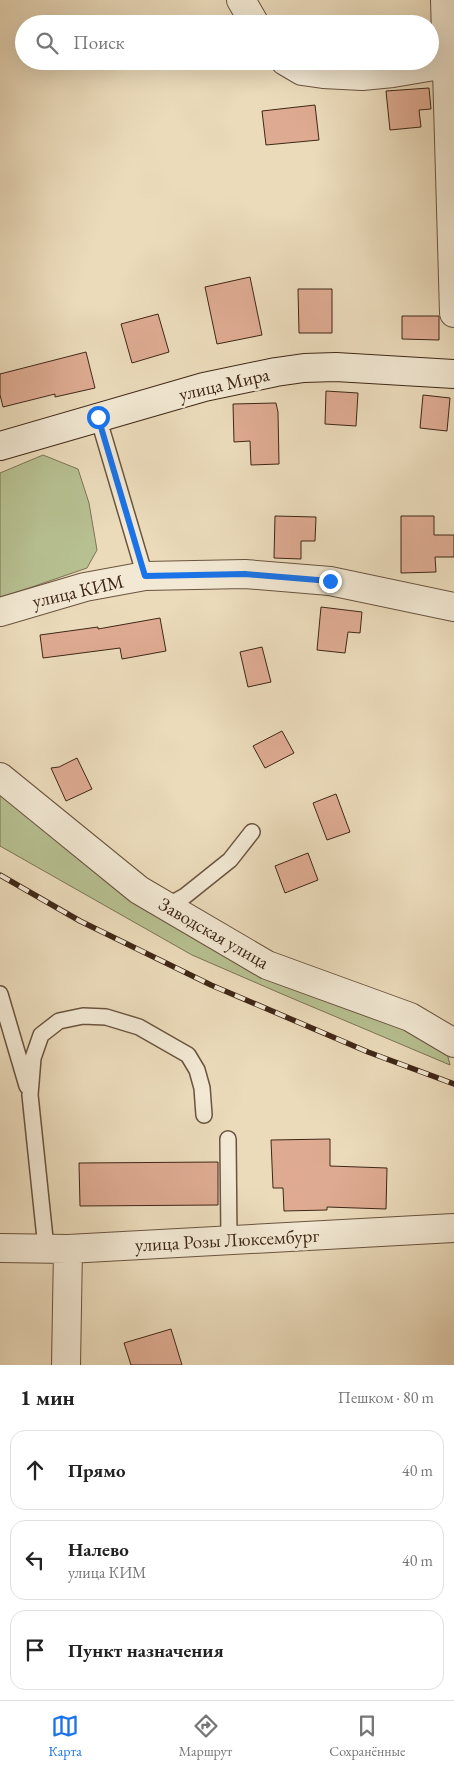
<!DOCTYPE html>
<html lang="ru">
<head>
<meta charset="utf-8">
<style>
	body { margin:0; font-family:"EB Garamond",serif; background:#f6f6f6; color:#222 }
	.stop { position:absolute; width:15px; height:15px; margin:-11px; border:4px solid #1a73e8; border-radius:50%; background:#fff }
	.stop.end { background:#1a73e8; border-color:#fff; box-shadow:0 1px 5px #0008 }
	.list { margin:0; padding:0; list-style:none }
	h2 { display:flex; justify-content:space-between; align-items:center; height:65px; margin:0; padding:0 20px; font-size:21px }
	h2 small { font-size:16px; font-weight:400; color:#767676 }
	.list li { display:grid; grid-template-columns:32px 1fr auto; gap:15px; align-items:center; box-sizing:border-box; height:80px; margin:0 10px 10px; padding:0 10px; border:1px solid #e0e0e0; border-radius:15px }
	.list b { display:block; font-size:19px; white-space:nowrap }
	.list p { margin:0; font-size:16px; white-space:nowrap; color:#767676 }
	.list em { font-size:16px; font-style:normal; color:#767676 }
	.icon { flex:none; width:28px; height:28px; fill:none; stroke:currentColor; stroke-width:2; stroke-linecap:round; stroke-linejoin:round }
	.map { position:relative; flex:none; width:454px; height:1365px; overflow:hidden }
	.search { position:absolute; background:#fff; box-shadow:0 5px 20px #0002; left:15px; right:15px; top:15px; height:55px; display:flex; align-items:center; gap:12px; box-sizing:border-box; padding:0 18px; border-radius:28px; color:#767676; font-size:19px }
	.sheet { height:335px; background:#fff }
	nav { display:flex; justify-content:space-around; align-items:center; box-sizing:border-box; height:70px; border-top:1px solid #e0e0e0; background:#fff; font-size:14px; color:#767676 }
	nav a { display:grid; justify-items:center; gap:2px }
	nav .on { color:#1a73e8 }
	.map>svg:first-child { display:block }
	.green { fill:#b7c091; stroke:#7b7454 }
	.building { fill:#deab92; stroke:#3f2716 }
	.lines { fill:none; stroke-linecap:round; stroke-linejoin:round }
	.lane-casing { stroke:#6a543f; stroke-width:18 }
	.street-casing { stroke:#6a543f; stroke-width:30 }
	.secondary-casing { stroke:#3f2716; stroke-width:30 }
	.lane { stroke:#f2e8d3; stroke-width:15 }
	.street { stroke:#f2e8d3; stroke-width:28 }
	.secondary { stroke:#f2e8d3; stroke-width:28 }
	.rail-casing { stroke:#3f2716; stroke-width:5.5 }
	.rail { stroke:#f2e8d3; stroke-width:4; stroke-dasharray:11; stroke-linecap:butt }
	.route { stroke:#1a73e8; stroke-width:6 }
	.labels { text-anchor:middle; dominant-baseline:central; stroke-width:5; stroke-linejoin:round; paint-order:stroke }
	.street-label { font-size:19px; fill:#3f2716; stroke:#f2e8d3 }
</style>
</head>
<body>
<div class="map">
<svg width="454" height="1365" viewBox="0 0 454 1365">
	<rect width="100%" height="100%" fill="#ebdbbb"/>
	<filter id="stains"><feTurbulence type="fractalNoise" baseFrequency=".004" numOctaves="4"/><feColorMatrix values="0 0 0 0 .2 0 0 0 0 .09 0 0 0 0 .02 0 0 0 .5 -.17"/></filter>
	<radialGradient id="worn" r=".72"><stop offset=".6" stop-color="#630" stop-opacity="0"/><stop offset="1" stop-color="#630" stop-opacity=".3"/></radialGradient>
	<path class="green" d="M43,455L78,469L89,503L97,550L87,568L0,598V473Z
		M0,788L76,848L342,998L446,1049L450,1065L282,994L192,955L0,846Z"/>
	<path class="building" d="M429,88L431,109L419,110L421,127L390,130L386,91Z
		M315,105L319,140L266,145L262,111Z
		M250,277L262,335L217,344L205,287Z
		M298,289H332V333H299Z
		M158,314L169,352L132,363L121,324Z
		M402,316H439V340L402,339Z
		M86,352L95,388L55,397V394L3,407L0,395V374Z
		M326,391L358,393L356,426L325,424Z
		M423,395L450,398L447,431L420,428Z
		M276,403L278,412L279,464L251,465L250,441L234,442L233,404Z
		M275,516L316,517L315,541H301V559L274,558Z
		M401,516H434V535H454V557H435L436,572L401,573Z
		M321,607L362,612L360,633L348,632L345,653L317,650Z
		M160,618L166,651L122,659L120,648L43,658L40,635L98,627V629Z
		M262,647L271,682L248,687L240,652Z
		M282,731L294,753L265,768L253,746Z
		M77,758L92,789L66,801L51,768L59,767Z
		M336,794L350,832L327,840L313,803Z
		M308,853L318,880L285,893L275,866Z
		M330,1139V1166L387,1168L386,1209L327,1207V1210L284,1211L283,1188H273L271,1140Z
		M218,1162V1205L80,1206L79,1163Z
		M171,1329L182,1365H131L124,1343Z"/>
	<g class="lines">
		<defs>
			<path id="lane" d="M98,417L145,576
				M167,906L185,896L230,860L252,832
				M0,994L27,1086
				M228,1139L229,1240
				M46,1248L30,1095L33,1058L41,1035L59,1021L83,1016L106,1017L139,1027L188,1055L197,1070L202,1088L204,1115"/>
			<path id="street" d="M241,0L255,24
				M445,0L454,313
				M285,61L302,71L323,74L362,76L393,73L446,64
				M0,612L85,587L145,576L245,574L330,581L454,607
				M0,777L139,890L267,965L410,1017L454,1043
				M0,1248L68,1249L454,1228
				M66,1365L68,1249"/>
			<path id="secondary" d="M0,446L204,387L276,372L304,368L336,367L454,374"/>
		</defs>
		<use href="#lane" class="lane-casing"/>
		<use href="#street" class="street-casing"/>
		<use href="#secondary" class="secondary-casing"/>
		<use href="#lane" class="lane"/>
		<use href="#street" class="street"/>
		<use href="#secondary" class="secondary"/>
		<defs>
			<path id="rail" d="M0,875L80,921L211,985L368,1052L454,1084"/>
		</defs>
		<use href="#rail" class="rail-casing"/>
		<use href="#rail" class="rail"/>
	</g>
	<g class="lines">
		<path class="route" d="M98,417L145,576L245,574L330,581"/>
	</g>
	<g class="labels">
		<g class="street-label">
			<text transform="translate(224 384) rotate(-13)">улица Мира</text>
			<text transform="translate(78 591) rotate(-13)">улица КИМ</text>
			<text transform="translate(214 933) rotate(30)">Заводская улица</text>
			<text transform="translate(227 1240) rotate(-3)">улица Розы Люксембург</text>
		</g>
	</g>
	<rect width="100%" height="100%" filter="url(#stains)"/>
	<rect width="100%" height="100%" fill="url(#worn)"/>
</svg>
<div class="stop" style="left:98px;top:417px"></div>
<div class="stop end" style="left:330px;top:581px"></div>
<div class="search"><svg class="icon" aria-label="search" viewBox="0 0 24 24"><circle cx="10" cy="10" r="6"/><path d="M15 15l6 6"/></svg>Поиск</div>
</div>
<section class="sheet">
<h2>1 мин<small>Пешком · 80 m</small></h2>
<ul class="list">
<li><svg class="icon" aria-label="ahead" viewBox="0 0 24 24"><path d="M12 20V5M6 11l6-6 6 6"/></svg><div><b>Прямо</b></div><em>40 m</em></li>
<li><svg class="icon" aria-label="left" viewBox="0 0 24 24"><path d="M17 20v-9H6M10 6l-5 5 5 5"/></svg><div><b>Налево</b><p>улица КИМ</p></div><em>40 m</em></li>
<li><svg class="icon" aria-label="arrive" viewBox="0 0 24 24"><path d="M6 21V4h12l-3 4 3 4H6"/></svg><div><b>Пункт назначения</b></div></li>
</ul>
</section>
<nav>
<a class="on"><svg class="icon" aria-label="map" viewBox="0 0 24 24"><path d="M3 6l6-2 6 2 6-2v14l-6 2-6-2-6 2zM9 4v14M15 6v14"/></svg>Карта</a>
<a><svg class="icon" aria-label="directions" viewBox="0 0 24 24"><path d="M12 3l9 9-9 9-9-9zM9 14v-3h6M13 9l2 2-2 2"/></svg>Маршрут</a>
<a><svg class="icon" aria-label="saved" viewBox="0 0 24 24"><path d="M7 4h10v16l-5-4-5 4z"/></svg>Сохранённые</a>
</nav>
</body>
</html>
